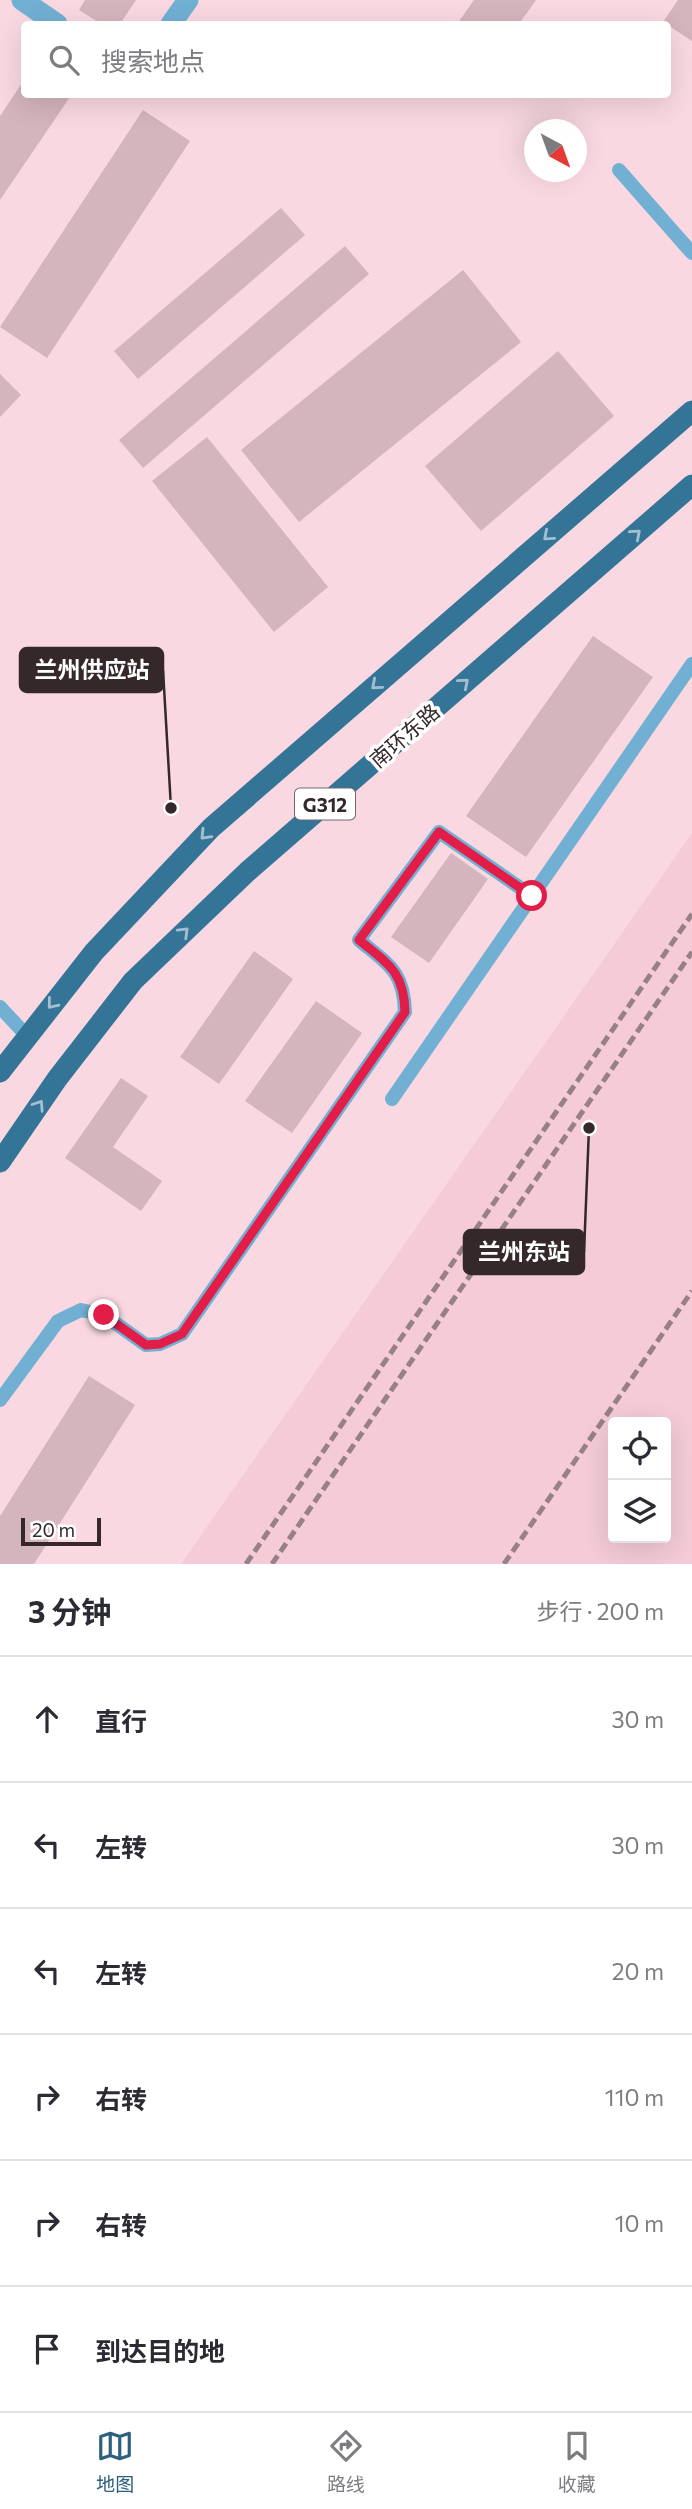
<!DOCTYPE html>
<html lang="zh">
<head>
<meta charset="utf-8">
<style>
	body { margin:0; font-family:Commissioner,"Noto Sans SC",sans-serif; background:#f2f2f3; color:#2b2b33 }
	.controls { position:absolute; right:21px; bottom:21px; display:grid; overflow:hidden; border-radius:7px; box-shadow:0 7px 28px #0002 }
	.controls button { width:63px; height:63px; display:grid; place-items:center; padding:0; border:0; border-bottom:2px solid #e1e1e2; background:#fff; color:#2b2b33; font:35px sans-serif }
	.compass { position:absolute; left:524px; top:119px; width:63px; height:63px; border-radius:50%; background:#fff; box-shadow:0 7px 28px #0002; rotate:139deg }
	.scale { position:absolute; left:21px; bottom:18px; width:80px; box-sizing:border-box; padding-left:7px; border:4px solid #34282b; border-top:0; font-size:19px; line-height:24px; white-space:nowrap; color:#34282b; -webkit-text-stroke:5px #fff; paint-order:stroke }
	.stop { position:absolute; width:21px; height:21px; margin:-16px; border:5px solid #e11d48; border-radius:50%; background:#fff }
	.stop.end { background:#e11d48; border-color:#fff; box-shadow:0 2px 7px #0008 }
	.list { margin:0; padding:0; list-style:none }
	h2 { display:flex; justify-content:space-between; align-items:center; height:91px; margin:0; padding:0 28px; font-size:30px }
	h2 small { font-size:23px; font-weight:400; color:#7c7c81 }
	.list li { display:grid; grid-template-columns:46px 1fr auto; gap:21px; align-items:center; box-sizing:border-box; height:126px; padding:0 28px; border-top:2px solid #e1e1e2 }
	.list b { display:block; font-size:26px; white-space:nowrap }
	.list em { font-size:23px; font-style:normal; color:#7c7c81 }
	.icon { flex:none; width:38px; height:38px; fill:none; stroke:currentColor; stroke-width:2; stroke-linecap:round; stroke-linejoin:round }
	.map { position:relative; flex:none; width:692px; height:1564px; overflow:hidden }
	.search { position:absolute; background:#fff; box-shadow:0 7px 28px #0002; left:21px; right:21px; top:21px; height:77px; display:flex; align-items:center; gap:18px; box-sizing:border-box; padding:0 24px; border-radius:7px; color:#7c7c81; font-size:26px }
	.sheet { height:847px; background:#fff }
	nav { display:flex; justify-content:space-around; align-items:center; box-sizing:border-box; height:98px; border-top:2px solid #e1e1e2; background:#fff; font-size:19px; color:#7c7c81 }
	nav a { display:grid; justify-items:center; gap:4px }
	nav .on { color:#2c607c }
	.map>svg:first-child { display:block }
	.built { fill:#f4cbd7; fill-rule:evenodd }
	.building { fill:#d4b4bd }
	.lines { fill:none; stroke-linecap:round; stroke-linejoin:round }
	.service { stroke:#71b0d3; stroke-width:14 }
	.minor { stroke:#71b0d3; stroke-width:21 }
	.trunk { stroke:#347496; stroke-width:21 }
	.rail { stroke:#978086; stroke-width:5; stroke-dasharray:10 5; stroke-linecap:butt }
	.oneway { stroke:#a4c0d0 }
	.route { stroke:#e11d48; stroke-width:9 }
	.labels { text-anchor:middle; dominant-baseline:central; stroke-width:7; stroke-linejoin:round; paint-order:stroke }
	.shield { fill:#fff; stroke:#71686b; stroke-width:2 }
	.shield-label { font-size:19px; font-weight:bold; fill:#34282b }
	.street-label { font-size:21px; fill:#34282b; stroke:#fff }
	.leader { fill:none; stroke:#34282b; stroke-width:2.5 }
	.callout-dot { fill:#34282b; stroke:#fff; stroke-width:2.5 }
	.callout { fill:#34282b; stroke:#34282b; stroke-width:2.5 }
	.callout-label { font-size:23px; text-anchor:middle; font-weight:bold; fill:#fff }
</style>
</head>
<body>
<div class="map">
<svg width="692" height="1564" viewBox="0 0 692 1564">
	<rect width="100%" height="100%" fill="#f9d8e1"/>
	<path class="built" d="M692,833V1564H181ZM666,1422V1538H613V1422Z"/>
	<path class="building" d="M85,0H136L120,24H101L79,10Z
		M474,0H536L519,24H457Z
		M678,0H692V41L663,22Z
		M24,80V94H72L0,200V116Z
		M143,110L190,141L47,358L0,327Z
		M281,208L305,235L138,379L114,351Z
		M345,246L369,274L143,468L119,440Z
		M463,270L521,342L299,522L241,450Z
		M558,351L614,416L481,531L425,466Z
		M0,374L21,395L0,417Z
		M207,437L328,587L274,632L152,481Z
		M593,636L653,677L526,857L466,816Z
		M451,853L488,879L429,963L391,937Z
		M254,951L293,979L219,1084L180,1057Z
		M316,1001L362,1033L292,1133L245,1101Z
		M121,1078L148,1096L113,1147L162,1181L141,1211L65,1158Z
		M89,1376L135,1405L34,1564H0V1516Z"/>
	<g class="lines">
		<path class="service" d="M619,170L692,253
			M0,1007L27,1036
			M392,1099L692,664
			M0,1400L58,1321L81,1310L104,1315L146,1345L160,1344L182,1334L405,1012C404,971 388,964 359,940L439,832L532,896"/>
		<path class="minor" d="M22,0L57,24
			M171,24L188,0"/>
		<path class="trunk" d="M0,1072L94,952L211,828L692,411
			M0,1162L57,1079L133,981L247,872L692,485"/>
		<path class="rail" d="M246,1564L692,914
			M272,1564L692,952
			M504,1564L692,1291"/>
	</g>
	<defs><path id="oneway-chevron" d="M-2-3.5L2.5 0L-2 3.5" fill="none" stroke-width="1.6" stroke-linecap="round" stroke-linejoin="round" transform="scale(1.75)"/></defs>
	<g class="oneway">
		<use href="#oneway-chevron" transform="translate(636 534) rotate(-41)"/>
		<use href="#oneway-chevron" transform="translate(548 536) rotate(139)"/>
		<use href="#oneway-chevron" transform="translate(464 683) rotate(-41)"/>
		<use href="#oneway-chevron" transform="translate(376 685) rotate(139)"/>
		<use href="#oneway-chevron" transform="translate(205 835) rotate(134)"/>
		<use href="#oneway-chevron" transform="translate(184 932) rotate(-44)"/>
		<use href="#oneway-chevron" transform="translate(52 1004) rotate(129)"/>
		<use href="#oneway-chevron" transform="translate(39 1105) rotate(-56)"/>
	</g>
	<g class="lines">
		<path class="route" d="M104,1315L146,1345L160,1344L182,1334L405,1012C404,971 388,964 359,940L439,832L532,896"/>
	</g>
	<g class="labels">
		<rect class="shield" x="295" y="788.5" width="60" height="31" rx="5"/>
		<g class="shield-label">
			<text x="325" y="804">G312</text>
		</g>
		<g class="street-label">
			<text transform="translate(404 735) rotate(-41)">南环东路</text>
		</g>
	</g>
	<path class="leader" d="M171 808L163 670M589 1128L584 1252"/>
	<g class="callout-dot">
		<circle cx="171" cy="808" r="7"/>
		<circle cx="589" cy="1128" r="7"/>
	</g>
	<g class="callout">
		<rect x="20" y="648" width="143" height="44" rx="7"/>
		<rect x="464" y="1230" width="120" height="44" rx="7"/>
	</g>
	<g class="callout-label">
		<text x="92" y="678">兰州供应站</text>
		<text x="524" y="1260">兰州东站</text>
	</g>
</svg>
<div class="controls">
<button><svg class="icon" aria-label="locate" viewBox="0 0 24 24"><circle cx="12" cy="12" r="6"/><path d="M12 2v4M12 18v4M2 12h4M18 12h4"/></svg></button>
<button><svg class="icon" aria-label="layers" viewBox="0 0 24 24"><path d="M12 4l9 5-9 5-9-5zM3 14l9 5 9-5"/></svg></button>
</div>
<svg class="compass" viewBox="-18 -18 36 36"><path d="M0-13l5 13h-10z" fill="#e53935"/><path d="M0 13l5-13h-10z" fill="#7c7c81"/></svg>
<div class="scale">20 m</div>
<div class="stop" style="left:532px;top:896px"></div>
<div class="stop end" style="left:104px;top:1315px"></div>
<div class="search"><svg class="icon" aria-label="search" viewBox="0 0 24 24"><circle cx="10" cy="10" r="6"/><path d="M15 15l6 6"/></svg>搜索地点</div>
</div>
<section class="sheet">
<h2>3 分钟<small>步行 · 200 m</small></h2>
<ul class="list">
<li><svg class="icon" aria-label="ahead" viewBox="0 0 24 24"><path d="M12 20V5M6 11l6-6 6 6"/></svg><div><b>直行</b></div><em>30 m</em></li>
<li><svg class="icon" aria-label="left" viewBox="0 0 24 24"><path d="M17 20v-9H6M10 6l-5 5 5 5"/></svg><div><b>左转</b></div><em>30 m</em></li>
<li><svg class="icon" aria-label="left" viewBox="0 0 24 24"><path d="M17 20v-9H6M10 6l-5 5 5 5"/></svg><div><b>左转</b></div><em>20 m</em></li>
<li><svg class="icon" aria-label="right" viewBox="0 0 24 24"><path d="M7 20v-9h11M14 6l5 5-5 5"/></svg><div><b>右转</b></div><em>110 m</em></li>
<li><svg class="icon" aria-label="right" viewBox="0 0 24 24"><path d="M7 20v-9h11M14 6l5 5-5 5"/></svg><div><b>右转</b></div><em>10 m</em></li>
<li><svg class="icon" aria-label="arrive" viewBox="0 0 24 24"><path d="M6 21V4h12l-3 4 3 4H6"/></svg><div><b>到达目的地</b></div></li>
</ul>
</section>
<nav>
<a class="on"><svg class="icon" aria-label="map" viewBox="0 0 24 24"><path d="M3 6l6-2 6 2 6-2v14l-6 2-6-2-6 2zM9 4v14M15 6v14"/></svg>地图</a>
<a><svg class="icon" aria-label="directions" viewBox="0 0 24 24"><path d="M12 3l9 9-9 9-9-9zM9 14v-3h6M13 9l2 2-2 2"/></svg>路线</a>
<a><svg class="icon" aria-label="saved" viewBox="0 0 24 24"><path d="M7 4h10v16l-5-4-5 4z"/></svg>收藏</a>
</nav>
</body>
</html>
